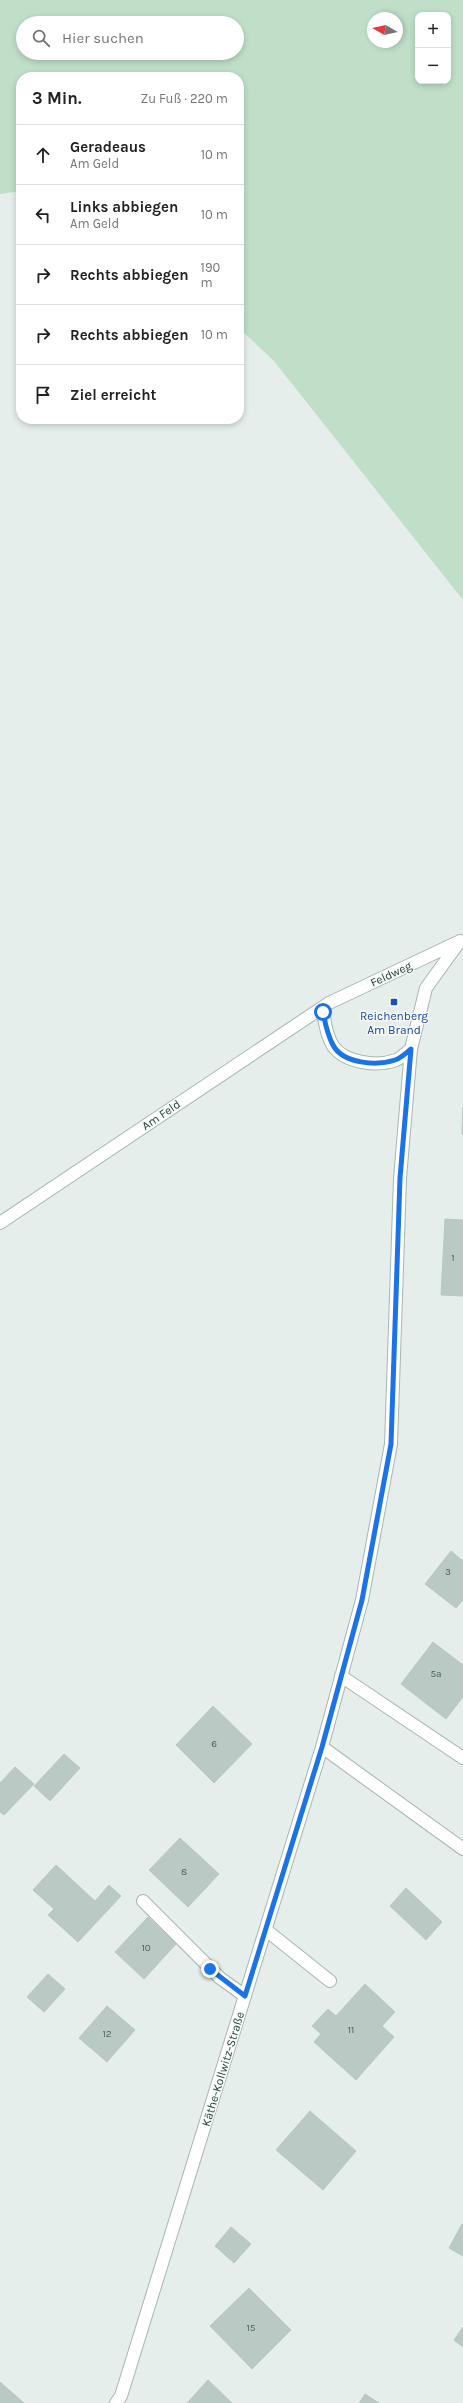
<!DOCTYPE html>
<html lang="de">
<head>
<meta charset="utf-8">
<style>
	body { margin:0; font-family:Karla,sans-serif; background:#f2f2f2; color:#202124 }
	.controls { position:absolute; right:12px; top:12px; display:grid; overflow:hidden; border-radius:8px; box-shadow:0 2px 6px #0003 }
	.controls button { width:36px; height:36px; display:grid; place-items:center; padding:0; border:0; border-bottom:1px solid #e0e0e0; background:#fff; color:#202124; font:20px sans-serif }
	.compass { position:absolute; left:367px; top:12px; width:36px; height:36px; border-radius:50%; background:#fff; box-shadow:0 2px 6px #0003; rotate:279deg }
	.stop { position:absolute; width:12px; height:12px; margin:-9px; border:3px solid #1a73e8; border-radius:50%; background:#fff }
	.stop.end { background:#1a73e8; border-color:#fff; box-shadow:0 1px 4px #0008 }
	.list { margin:0; padding:0; list-style:none }
	h2 { display:flex; justify-content:space-between; align-items:center; height:52px; margin:0; padding:0 16px; font-size:17px }
	h2 small { font-size:13px; font-weight:400; color:#757577 }
	.list li { display:grid; grid-template-columns:26px 1fr auto; gap:12px; align-items:center; box-sizing:border-box; height:60px; padding:0 16px; border-top:1px solid #e0e0e0 }
	.list b { display:block; font-size:15px; white-space:nowrap }
	.list p { margin:0; font-size:13px; white-space:nowrap; color:#757577 }
	.list em { font-size:13px; font-style:normal; color:#757577 }
	.icon { flex:none; width:22px; height:22px; fill:none; stroke:currentColor; stroke-width:2; stroke-linecap:round; stroke-linejoin:round }
	.map { position:relative; flex:none; width:463px; height:2403px; overflow:hidden }
	.search { position:absolute; background:#fff; box-shadow:0 2px 6px #0003; left:16px; top:16px; width:228px; height:44px; display:flex; align-items:center; gap:10px; box-sizing:border-box; padding:0 14px; border-radius:22px; color:#757577; font-size:15px }
	.panel { position:absolute; background:#fff; box-shadow:0 2px 6px #0003; left:16px; top:72px; width:228px; height:352px; border-radius:16px }
	.map>svg:first-child { display:block }
	.green { fill:#bfdfc8; fill-rule:evenodd }
	.building { fill:#bac9c4; stroke:#b8c8c2 }
	.lines { fill:none; stroke-linecap:round; stroke-linejoin:round }
	.minor-casing { stroke:#a7b6b1; stroke-width:14 }
	.minor { stroke:#fff; stroke-width:12 }
	.route { stroke:#1a73e8; stroke-width:5 }
	.transit-dot { fill:#1a4fb4; stroke:#f6faf8; stroke-width:1.5 }
	.labels { text-anchor:middle; dominant-baseline:central; stroke-width:3; stroke-linejoin:round; paint-order:stroke }
	.number-label { font-size:10px; fill:#4a625c }
	.street-label { font-size:12px; fill:#244039; stroke:#f6faf8 }
	.transit-label { font-size:12px; fill:#164399; stroke:#f6faf8 }
</style>
</head>
<body>
<div class="map">
<svg width="463" height="2403" viewBox="0 0 463 2403">
	<rect width="100%" height="100%" fill="#e5eeea"/>
	<path class="green" d="M0,0H463V600L274,361L239,328V77H21V191L0,194ZM418,15H448V81H418ZM373,18H397V42H373ZM23,23H237V53H23Z"/>
	<path class="building" d="M463,1107V1134H462Z
		M445,1219L463,1220V1296L441,1295Z
		M451,1551L463,1561V1600L456,1608L425,1584Z
		M433,1642L463,1665V1697L446,1719L401,1684Z
		M213,1706L252,1744L214,1783L176,1745Z
		M64,1754L80,1768L50,1801L34,1786Z
		M15,1767L34,1784L4,1815L0,1812V1783Z
		M180,1838L219,1874L188,1907L149,1870Z
		M56,1865L95,1901L109,1885L121,1896L78,1942L48,1915L54,1909L33,1890Z
		M406,1888L442,1922L426,1940L390,1906Z
		M148,1917L176,1944L144,1979L115,1952Z
		M48,1974L65,1989L44,2012L27,1997Z
		M365,1984L395,2012L382,2026L394,2037L356,2080L314,2042L321,2034L312,2026L328,2009L336,2016Z
		M107,2006L135,2030L107,2062L79,2038Z
		M310,2111L356,2151L323,2190L276,2150Z
		M462,2224L463,2225V2256L449,2248Z
		M231,2227L251,2244L234,2263L215,2246Z
		M249,2288L291,2330L252,2369L210,2326Z
		M463,2327V2347L454,2340Z
		M208,2380L232,2403H187Z
		M0,2382L24,2403H0Z
		M365,2394L379,2403H359Z"/>
	<g class="lines">
		<defs>
			<path id="minor" d="M323,1007C324,1020 326,1035 333,1046C345,1063 377,1067 396,1060C401,1058 406,1053 411,1049
				M0,1223L329,1003L458,942
				M341,1676L463,1758
				M322,1747L463,1849
				M143,1901L220,1978L245,1996
				M266,1930L330,1981
				M116,2403L121,2396L322,1747L362,1600L391,1444L400,1178L411,1049L426,988L460,941"/>
		</defs>
		<use href="#minor" class="minor-casing"/>
		<use href="#minor" class="minor"/>
	</g>
	<g class="lines">
		<path class="route" d="M210,1969L245,1996L322,1747L362,1600L391,1444L400,1178L411,1049C406,1053 401,1058 395,1060C377,1066 343,1064 333,1045C327,1034 325,1023 323,1012"/>
	</g>
	<rect class="transit-dot" x="390" y="998" width="8" height="8" rx="2"/>
	<g class="labels">
		<g class="number-label">
			<text x="453" y="1258">1</text>
			<text x="448" y="1572">3</text>
			<text x="436" y="1674">5a</text>
			<text x="214" y="1744">6</text>
			<text x="184" y="1872">8</text>
			<text x="146" y="1948">10</text>
			<text x="351" y="2030">11</text>
			<text x="107" y="2034">12</text>
			<text x="251" y="2328">15</text>
		</g>
		<g class="street-label">
			<text transform="translate(391 974) rotate(-25)">Feldweg</text>
			<text transform="translate(161 1115) rotate(-34)">Am Feld</text>
			<text transform="translate(223 2069) rotate(-73)">Käthe-Kollwitz-Straße</text>
		</g>
		<g class="transit-label">
			<text x="394" y="1016">Reichenberg<tspan x="394" dy="14">Am Brand</tspan></text>
		</g>
	</g>
</svg>
<div class="controls">
<button>+</button>
<button>−</button>
</div>
<svg class="compass" viewBox="-18 -18 36 36"><path d="M0-13l5 13h-10z" fill="#e53935"/><path d="M0 13l5-13h-10z" fill="#757577"/></svg>
<div class="stop" style="left:323px;top:1012px"></div>
<div class="stop end" style="left:210px;top:1969px"></div>
<div class="search"><svg class="icon" aria-label="search" viewBox="0 0 24 24"><circle cx="10" cy="10" r="6"/><path d="M15 15l6 6"/></svg>Hier suchen</div>
<section class="panel">
<h2>3 Min.<small>Zu Fuß · 220 m</small></h2>
<ul class="list">
<li><svg class="icon" aria-label="ahead" viewBox="0 0 24 24"><path d="M12 20V5M6 11l6-6 6 6"/></svg><div><b>Geradeaus</b><p>Am Geld</p></div><em>10 m</em></li>
<li><svg class="icon" aria-label="left" viewBox="0 0 24 24"><path d="M17 20v-9H6M10 6l-5 5 5 5"/></svg><div><b>Links abbiegen</b><p>Am Geld</p></div><em>10 m</em></li>
<li><svg class="icon" aria-label="right" viewBox="0 0 24 24"><path d="M7 20v-9h11M14 6l5 5-5 5"/></svg><div><b>Rechts abbiegen</b></div><em>190 m</em></li>
<li><svg class="icon" aria-label="right" viewBox="0 0 24 24"><path d="M7 20v-9h11M14 6l5 5-5 5"/></svg><div><b>Rechts abbiegen</b></div><em>10 m</em></li>
<li><svg class="icon" aria-label="arrive" viewBox="0 0 24 24"><path d="M6 21V4h12l-3 4 3 4H6"/></svg><div><b>Ziel erreicht</b></div></li>
</ul>
</section>
</div>
</body>
</html>
